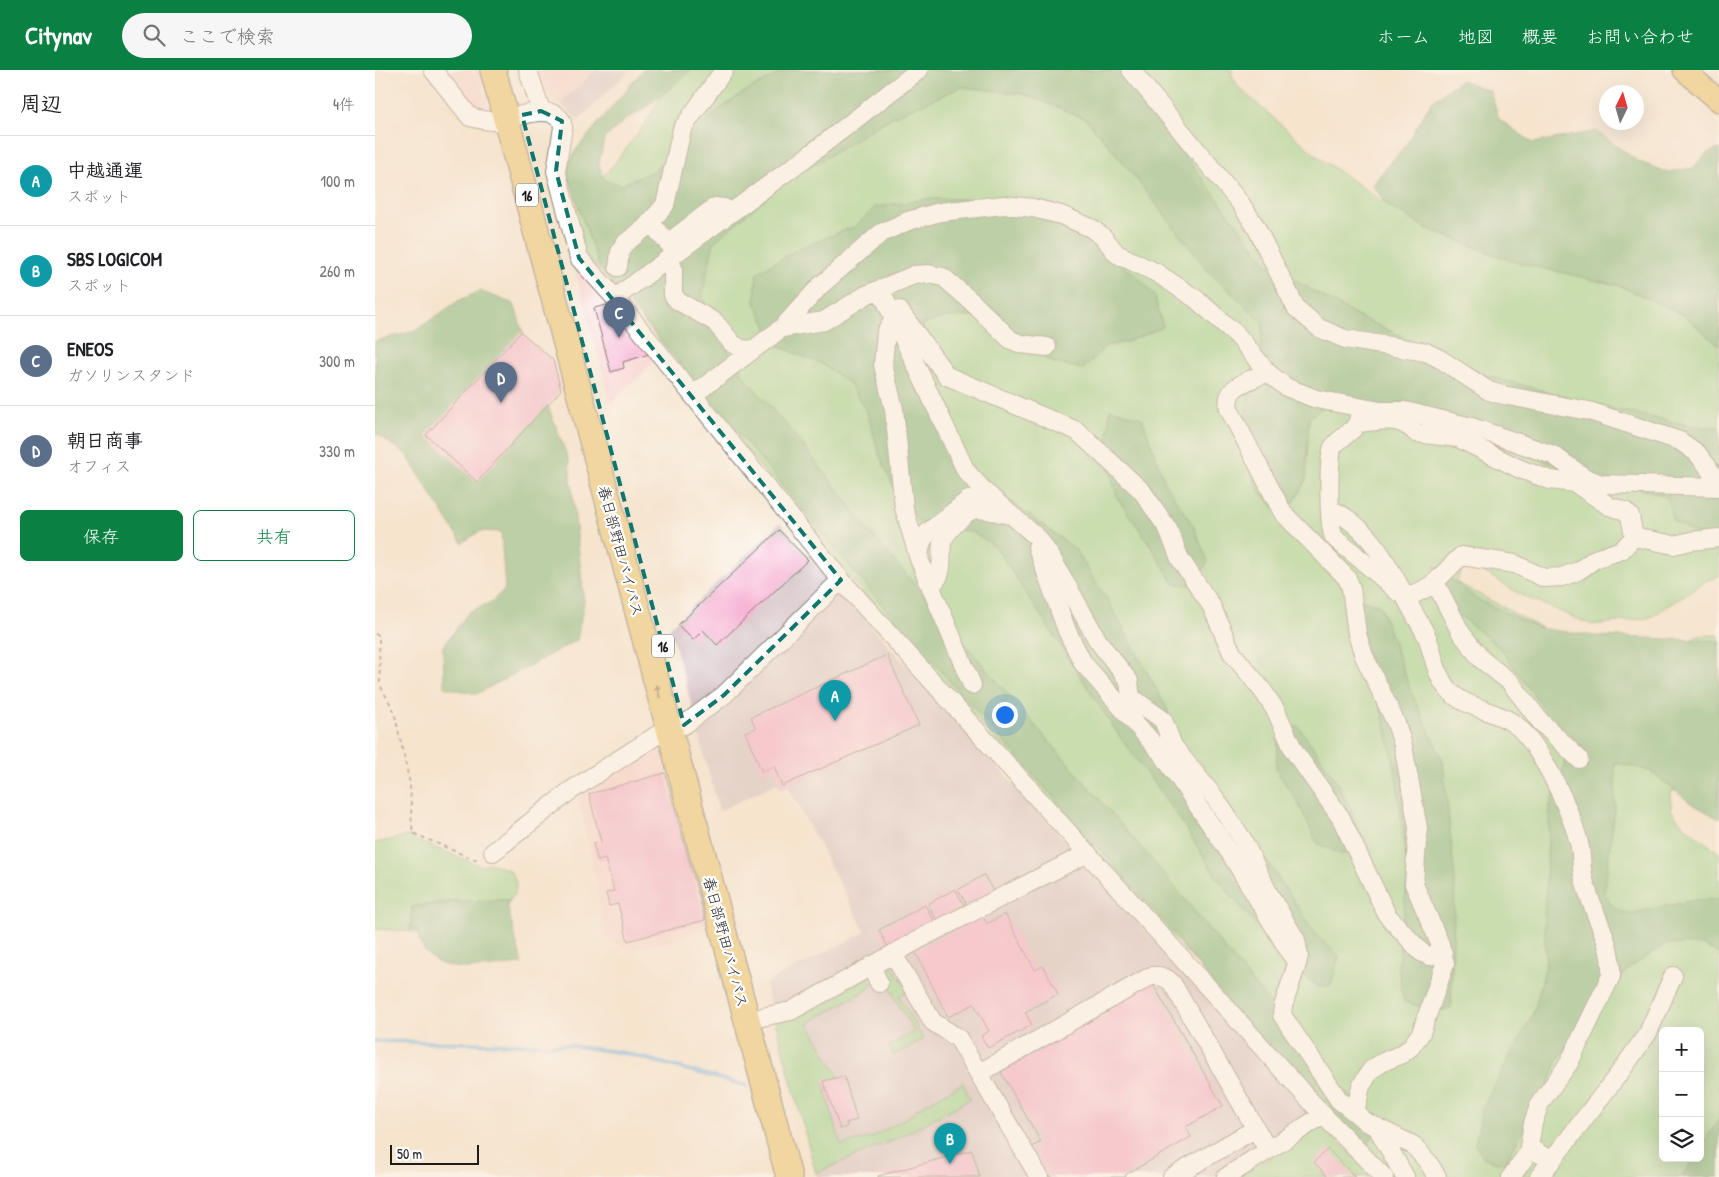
<!DOCTYPE html>
<html lang="ja">
<head>
<meta charset="utf-8">
<style>
	body { margin:0; font-family:"Patrick Hand","Klee One",sans-serif; background:#f6f6f6; color:#202124 }
	.controls { position:absolute; right:15px; bottom:15px; display:grid; overflow:hidden; border-radius:8px; box-shadow:0 5px 20px #0002 }
	.controls button { width:45px; height:45px; display:grid; place-items:center; padding:0; border:0; border-bottom:1px solid #e0e0e0; background:#fff; color:#202124; font:25px sans-serif }
	.compass { position:absolute; left:1224px; top:15px; width:45px; height:45px; border-radius:50%; background:#fff; box-shadow:0 5px 20px #0002; rotate:5deg }
	.scale { position:absolute; left:15px; bottom:12px; width:89px; box-sizing:border-box; padding-left:5px; border:2px solid #1c1c1c; border-top:0; font-size:14px; line-height:18px; white-space:nowrap; color:#1c1c1c; -webkit-text-stroke:4px #fff; paint-order:stroke }
	.you { position:absolute; left:629px; top:644px; width:18px; height:18px; margin:-12px; border:4px solid #fff; border-radius:50%; background:#1a73e8; box-shadow:0 0 0 8px #1a73e833 }
	.badge { display:grid; place-items:center; width:32px; height:32px; border-radius:50%; background:#0b8043; color:#fff; font-size:16px; font-weight:700 }
	.pin { position:absolute; translate:-50% -41px; filter:drop-shadow(0 1px 2px #0008) }
	.pin::after { content:''; position:absolute; top:26px; width:18px; height:15px; background:inherit; clip-path:polygon(0 0,100% 0,50% 100%) }
	.list { margin:0; padding:0; list-style:none }
	h2 { display:flex; justify-content:space-between; align-items:center; height:65px; margin:0; padding:0 20px; font-size:21px }
	h2 small { font-size:16px; font-weight:400; color:#757577 }
	.list li { display:grid; grid-template-columns:32px 1fr auto; gap:15px; align-items:center; box-sizing:border-box; height:90px; padding:0 20px; border-top:1px solid #e0e0e0 }
	.list b { display:block; font-size:19px; white-space:nowrap }
	.list p { margin:0; font-size:16px; white-space:nowrap; color:#757577 }
	.list em { font-size:16px; font-style:normal; color:#757577 }
	.actions { display:flex; gap:10px; padding:15px 20px }
	.actions a { flex:1; padding:11px 0; border:1px solid #0b8043; border-radius:8px; text-align:center; font-size:18px; color:#0b8043 }
	.actions .main { background:#0b8043; color:#fff }
	.icon { flex:none; width:28px; height:28px; fill:none; stroke:currentColor; stroke-width:2; stroke-linecap:round; stroke-linejoin:round }
	.map { position:relative; flex:none; width:1344px; height:1107px; overflow:hidden }
	header { display:flex; align-items:center; gap:30px; box-sizing:border-box; height:70px; padding:0 25px; background:#0b8043; color:#fff }
	header strong { font-size:24px }
	nav { display:flex; gap:28px; margin-inline-start:auto; font-size:18px }
	.search { width:350px; height:45px; background:#f6f6f6; display:flex; align-items:center; gap:12px; box-sizing:border-box; padding:0 18px; border-radius:28px; color:#757577; font-size:19px }
	main { display:flex }
	aside { flex:1; background:#fff }
	.map>svg:first-child { display:block }
	.built { fill:#f7d0cb }
	.industrial { fill:#d2bec2 }
	.green { fill:#94d48a; stroke:#587853; fill-rule:evenodd }
	.forest { fill:#77b676; stroke:#4a6949 }
	.lines { fill:none; stroke-linecap:round; stroke-linejoin:round }
	.stream { stroke:#6bafe0; stroke-width:4 }
	.building { fill:#f5a9cd }
	.minor-casing { stroke:#888074; stroke-width:20 }
	.major-casing { stroke:#888074; stroke-width:24 }
	.highway-casing { stroke:#888074; stroke-width:28 }
	.path { stroke:#888074; stroke-width:2; stroke-dasharray:4 4; stroke-linecap:butt }
	.minor { stroke:#fff; stroke-width:18 }
	.major { stroke:#edc569; stroke-width:21 }
	.highway { stroke:#edc569; stroke-width:25 }
	.oneway { fill:#847042 }
	.marked { fill:none; stroke:#0f766e; stroke-width:4; stroke-dasharray:10 6; stroke-linejoin:round }
	.labels { text-anchor:middle; dominant-baseline:central; stroke-width:4.5; stroke-linejoin:round; paint-order:stroke }
	.shield { fill:#fff; stroke:#606060; stroke-width:1 }
	.shield-label { font-size:14px; font-weight:bold; fill:#1c1c1c }
	.street-label { font-size:15px; fill:#1c1c1c; stroke:#fff }
</style>
</head>
<body>
<header>
<strong>Citynav</strong>
<div class="search"><svg class="icon" aria-label="search" viewBox="0 0 24 24"><circle cx="10" cy="10" r="6"/><path d="M15 15l6 6"/></svg>ここで検索</div>
<nav><a>ホーム</a><a>地図</a><a>概要</a><a>お問い合わせ</a></nav>
</header>
<main>
<aside>
<h2>周辺<small>4件</small></h2>
<ul class="list">
<li><span class="badge" style="background:#0f9aa8">A</span><div><b>中越通運</b><p>スポット</p></div><em>100 m</em></li>
<li><span class="badge" style="background:#0f9aa8">B</span><div><b>SBS LOGICOM</b><p>スポット</p></div><em>260 m</em></li>
<li><span class="badge" style="background:#5c6f8a">C</span><div><b>ENEOS</b><p>ガソリンスタンド</p></div><em>300 m</em></li>
<li><span class="badge" style="background:#5c6f8a">D</span><div><b>朝日商事</b><p>オフィス</p></div><em>330 m</em></li>
</ul>
<div class="actions"><a class="main">保存</a><a>共有</a></div>
</aside>
<div class="map">
<svg width="1344" height="1107" viewBox="0 0 1344 1107">
	<rect width="100%" height="100%" fill="#fff"/>
	<filter id="ink" filterUnits="userSpaceOnUse"><feTurbulence type="fractalNoise" baseFrequency=".02" numOctaves="2"/><feDisplacementMap in="SourceGraphic" scale="10" xChannelSelector="R" yChannelSelector="G"/><feConvolveMatrix kernelMatrix="1 2 1 2 8 2 1 2 1" color-interpolation-filters="sRGB"/></filter>
	<filter id="wash" filterUnits="userSpaceOnUse"><feTurbulence type="fractalNoise" baseFrequency=".0096" numOctaves="4" result="noise"/><feDisplacementMap in="SourceGraphic" scale="20" xChannelSelector="R" yChannelSelector="G"/><feGaussianBlur stdDeviation="1.12" result="paint"/><feColorMatrix in="noise" values="0 0 0 0 0 0 0 0 0 0 0 0 0 0 0 0 0 1.4 0 .05"/><feComposite in="paint" operator="in"/></filter>
	<g filter="url(#wash)">
		<rect width="100%" height="100%" fill="#f5e4cd"/>
		<path class="built" d="M66,0H105L115,41H99Z
			M158,0H221L185,33L176,28Z
			M197,189L281,289L236,334Z
			M285,670L334,857L318,861L306,868L257,880L228,867L223,820L202,724Z"/>
		<path class="industrial" d="M221,0H255L203,51L185,33Z
			M405,453L454,509L453,515L358,609L318,640L295,557Z
			M459,524H467L935,1043L933,1046L838,1107H442L390,913L490,862L413,716L406,719L402,713L344,741L320,650Z"/>
		<path class="green" d="M293,0H538L242,220L209,183L198,143C220,115 297,33 293,0Z
			M549,0H858L856,3L863,17L943,87L1007,131L1015,130L1344,216V506L1331,511L1274,548L1217,555L1146,525L1092,491L1081,512L1226,590L1264,592L1324,566L1344,565V748L1310,721H1296V740L1307,754L1344,783V1107H1014L468,501L249,227ZM1288,961H1325V1088H1288Z
			M36,765L40,770L107,796L114,793L135,800C142,812 144,818 135,830L80,831L37,837L35,858L42,859V862L0,859V773Z
			M515,894L534,920L524,926L548,969L519,985L514,976L539,962L507,904L508,899Z
			M491,907L497,913L495,918L433,953L464,1007L448,1012L466,1075L498,1067L541,1042L540,1040L588,1013L595,1029L521,1069L441,1103L400,951Z
			M948,1055L998,1107H861Z"/>
		<path class="forest" d="M268,0H316L272,37L250,50L229,69L224,94L229,110L246,115L278,101L342,41L368,23L410,0H751L782,49L892,194L980,245L1114,306L1229,337L1318,356L1344,357V471H1335L1298,451L1291,426L1112,375L1023,341L948,337L934,348L931,410L919,432L901,440L884,421L873,394L871,342L877,300L886,277L888,253L833,201L752,97L711,49L649,24L587,17L517,47L406,115L339,172L327,225L340,259L372,310L421,366L496,463L599,585L784,798L899,939L997,1052L998,1067L990,1075L974,1079L920,1018L792,855L508,536L224,196L193,106V97L200,81Z
			M1086,10L1115,21L1124,49L1158,73L1221,61L1264,92L1293,102L1318,98L1332,83L1344,79V276L1309,245L1245,216L1136,191L1053,159L1013,136L997,115L1032,73L1057,31Z
			M551,129H623L692,158L760,204L779,224L788,257L752,272L731,276L708,299L679,293L605,246L572,247L548,254L545,295L580,384L624,423L700,479L732,529L792,638L801,677L899,801L942,866L964,886L956,915L944,917L913,894L842,808L805,749L745,667L620,476L597,462L545,453L523,427L505,387L493,345L475,314L447,294L400,275L380,232L382,203L422,179L481,156L500,137Z
			M105,221L139,234L163,310L194,391L209,531L202,570L102,624L69,617L68,576L94,542L116,532L130,519L126,462L105,461L87,473L31,384L0,363V271L40,261L83,231Z
			M735,339L767,348L791,415L818,455L833,492L816,515L799,514L772,470L743,429L731,389Z
			M1059,495L1103,530L1164,558L1220,566L1344,571V749L1316,733L1275,701L1240,692V738L1229,823L1238,837L1252,844L1320,830L1344,829V884L1327,875L1291,874L1254,898L1183,989L1164,1041L1147,1063L1129,1094L1109,1088L1100,1074L1107,1039L1159,942L1171,895L1169,845L1175,735L1189,698L1191,680L1167,637L1127,580L1079,541L1069,513Z
			M979,527L1005,535L1037,624L1068,691L1080,811L1076,939L1058,940L1029,932L1023,896L1033,802L1020,697Z
			M923,656C950,694 973,721 985,768L968,785L943,774L922,731L901,700L903,667Z
			M135,830L132,835L147,894C109,897 48,912 42,859H35L37,837L80,831Z
			M1344,1049V1107H1307L1319,1088H1325V1079Z"/>
		<g class="lines">
			<path class="stream" d="M0,971L190,975L250,983L372,1016"/>
		</g>
		<g id="blocks">
			<path class="building" d="M232,235L236,248L243,245L274,284L248,292L249,298L236,302L219,238Z
				M146,262L178,290L186,320L102,412L51,365Z
				M404,460L433,490L342,575L328,560L318,570L303,555Z
				M512,585L544,655L407,716L399,696L387,702L370,662L381,658L376,647Z
				M290,703L330,850L253,871L243,834L234,836L231,823L239,821L230,789L223,791L218,774L226,772L214,724Z
				M609,805L618,821L592,835L583,820Z
				M580,819L589,835L562,851L553,834Z
				M550,835L560,852L513,877L504,860Z
				M630,844L660,900L668,896L683,924L650,942L657,955L613,978L606,966L614,961L599,934L573,947L540,881L607,845L612,854Z
				M771,902L848,1036L811,1057L816,1067L750,1105L751,1107H675L657,1077L666,1072L626,1002L742,936L734,922Z
				M469,1006L482,1050L471,1053L472,1057L465,1059L448,1011Z
				M953,1079L980,1107H953L939,1092Z
				M597,1080L605,1107H503V1106Z"/>
		</g>
	</g>
	<g filter="url(#ink)">
		<use href="#blocks" fill-opacity="0" stroke="#888074" stroke-width="1"/>
		<g class="lines">
			<defs>
				<path id="minor" d="M58,0L95,47C104,49 113,52 122,51C139,48 185,29 188,57L181,101L204,188L240,228L466,510L948,1045L1009,1107
					M153,0L166,41
					M756,0L866,134L881,157L921,238L944,258L970,269L1051,282L1065,289L1114,321L1128,325L1214,341L1305,371L1322,383L1333,397L1343,416
					M275,152L293,173L340,137L349,138L355,143
					M294,188L298,198V225L303,231L340,252L357,273L366,279L377,280
					M243,197L245,182L249,174L270,158L290,135L307,59L349,0
					M505,219L591,401L610,422L663,468L676,487L723,571L754,611L756,627L788,650L798,676L840,728L868,770L893,822L921,870L924,886L922,894L908,936L907,945L964,1030L983,1045
					M240,228L433,86L544,0
					M524,240L572,306L702,361L767,421L793,459L805,489L836,535L857,583L888,621L901,641L919,681L966,748L1012,845L1046,882L1054,886L1068,883
					M519,250L511,261L508,295L519,339L529,438L544,489
					M407,258L445,216L506,163L533,151L565,142L629,135L658,138L686,145L716,158L728,167L742,184L782,203L821,229L863,266L892,302L911,317L941,329L1005,341H1030L1097,357L1178,385L1209,407L1226,414L1344,417
					M892,302C875,312 849,314 854,339L908,443L972,508L976,518L982,564L989,586L1021,653L1028,675L1043,758L1039,814L1065,874L1070,894L1046,963L1036,977L1027,984L1008,992L996,1000L986,1016L981,1038L983,1045L991,1052L1038,1075L1053,1092L1062,1107
					M318,325L407,258L449,251L491,225L539,205L553,204L568,207L596,231L636,270L646,274L672,277
					M983,342C989,358 965,366 958,377C953,384 953,460 959,467C964,473 971,477 977,482C992,495 1008,508 1023,522C1038,529 1048,520 1060,512
					M983,353C1006,351 1024,345 1041,363L1083,368L1145,399L1175,410L1200,413L1234,436L1250,441L1255,446L1259,467
					M955,439C995,456 1016,499 1035,536C1041,547 1048,558 1053,569C1057,582 1060,597 1066,609C1080,638 1114,637 1138,653C1164,670 1200,748 1205,778C1207,788 1206,799 1209,809C1216,842 1238,870 1236,906L1194,993L1165,1033L1158,1053L1153,1083
					M662,477L692,561L708,593L788,685L857,786L917,886
					M552,511L558,513C570,505 565,486 567,473C569,464 589,443 598,440C608,437 626,444 636,445
					M597,615L544,489L546,474L552,463L593,430L615,426
					M309,655L349,625L466,510
					M1204,689L1165,651L1135,612L1106,589L1086,563L1060,512L1086,486L1140,494L1169,508L1187,507L1203,501L1220,489L1247,480L1259,467L1299,475L1316,471L1344,468
					M118,782L195,721L293,658
					M518,884L558,952L583,968L664,1107
					M496,896L504,913
					M387,947L416,941L554,864L713,783
					M604,1003L776,906C785,905 791,907 797,913L893,1080
					M1002,1057L1030,1107
					M797,1107L880,1059
					M851,1107L948,1045
					M1136,1107L1153,1083L1162,1082L1176,1091
					M1164,1107L1246,1001L1273,963L1298,906"/>
				<path id="major" d="M1309,0L1344,31"/>
				<path id="highway" d="M118,0L414,1107"/>
			</defs>
			<use href="#minor" class="minor-casing"/>
			<use href="#major" class="major-casing"/>
			<use href="#highway" class="highway-casing"/>
			<path class="path" d="M0,564L4,565L5,615L19,641L35,714L37,757L40,764L98,789H106"/>
			<use href="#minor" class="minor"/>
			<use href="#major" class="major"/>
			<use href="#highway" class="highway"/>
		</g>
		<defs><path id="oneway-solid" d="M-6-.8H1V-3.2L6.5 0L1 3.2V.8H-6Z" transform="scale(1.25)"/></defs>
		<use class="oneway" href="#oneway-solid" transform="translate(283 621) rotate(-105)"/>
	</g>
	<path d="M0 0H1344V1107H0ZM166,41L187,51L181,101L204,188L466,510L349,625L309,655L147,45Z" fill="#f5e4cd" fill-opacity=".55" fill-rule="evenodd"/>
	<path class="marked" d="M166,41L187,51L181,101L204,188L466,510L349,625L309,655L147,45Z"/>
	<g class="labels">
		<g class="shield">
			<rect x="141" y="113.5" width="22" height="23" rx="4"/>
			<rect x="277" y="564.5" width="22" height="23" rx="4"/>
		</g>
		<g class="shield-label">
			<text x="152" y="125">16</text>
			<text x="288" y="576">16</text>
		</g>
		<g class="street-label">
			<text transform="translate(246 481) rotate(75)">春日部野田バイパス</text>
			<text transform="translate(351 872) rotate(75)">春日部野田バイパス</text>
		</g>
	</g>
</svg>
<div class="controls">
<button>+</button>
<button>−</button>
<button><svg class="icon" aria-label="layers" viewBox="0 0 24 24"><path d="M12 4l9 5-9 5-9-5zM3 14l9 5 9-5"/></svg></button>
</div>
<svg class="compass" viewBox="-18 -18 36 36"><path d="M0-13l5 13h-10z" fill="#e53935"/><path d="M0 13l5-13h-10z" fill="#757577"/></svg>
<div class="scale">50 m</div>
<div class="you"></div>
<div class="pin badge" style="left:460px;top:651px;background:#0f9aa8">A</div>
<div class="pin badge" style="left:575px;top:1094px;background:#0f9aa8">B</div>
<div class="pin badge" style="left:244px;top:268px;background:#5c6f8a">C</div>
<div class="pin badge" style="left:126px;top:333px;background:#5c6f8a">D</div>
</div>
</main>
</body>
</html>
